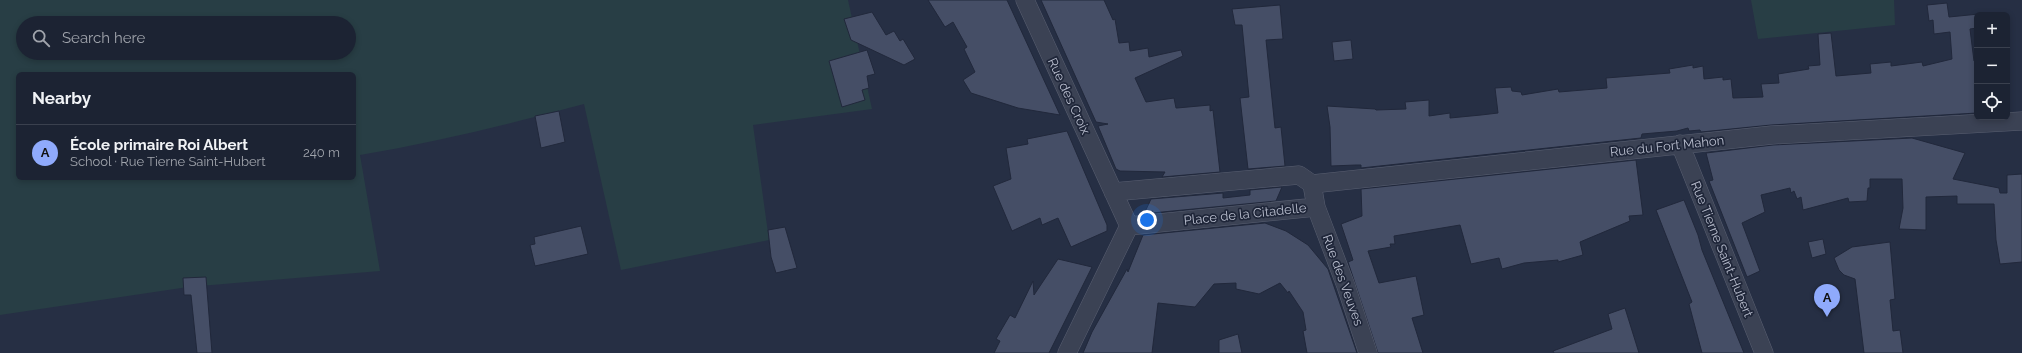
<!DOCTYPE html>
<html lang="en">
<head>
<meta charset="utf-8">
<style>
	body { margin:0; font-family:Raleway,sans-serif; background:#292f3f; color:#f1f3f6 }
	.controls { position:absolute; right:12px; top:12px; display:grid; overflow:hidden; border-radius:6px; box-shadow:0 2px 6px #0003 }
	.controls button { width:36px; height:36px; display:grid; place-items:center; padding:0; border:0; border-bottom:1px solid #3a404e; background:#1c2333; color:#f1f3f6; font:20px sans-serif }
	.you { position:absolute; left:1147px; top:220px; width:14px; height:14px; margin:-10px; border:3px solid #fff; border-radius:50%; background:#1a73e8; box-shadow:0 0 0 6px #1a73e833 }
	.badge { display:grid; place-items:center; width:26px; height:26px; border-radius:50%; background:#8faafc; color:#111; font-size:13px; font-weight:700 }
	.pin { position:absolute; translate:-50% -33px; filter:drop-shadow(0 1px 2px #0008) }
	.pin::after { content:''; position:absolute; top:21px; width:14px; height:12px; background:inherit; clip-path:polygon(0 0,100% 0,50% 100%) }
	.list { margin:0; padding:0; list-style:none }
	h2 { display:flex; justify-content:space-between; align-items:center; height:52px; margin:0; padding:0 16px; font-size:17px }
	h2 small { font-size:13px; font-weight:400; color:#a0a4ac }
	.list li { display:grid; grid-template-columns:26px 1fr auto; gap:12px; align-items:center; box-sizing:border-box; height:56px; padding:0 16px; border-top:1px solid #3a404e }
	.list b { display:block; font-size:15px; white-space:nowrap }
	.list p { margin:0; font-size:13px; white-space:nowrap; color:#a0a4ac }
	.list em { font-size:13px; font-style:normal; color:#a0a4ac }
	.icon { flex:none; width:22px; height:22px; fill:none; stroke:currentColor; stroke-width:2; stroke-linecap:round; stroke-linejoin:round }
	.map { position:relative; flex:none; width:2022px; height:353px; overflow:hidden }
	.search { position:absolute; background:#1c2333; box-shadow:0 2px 6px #0003; left:16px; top:16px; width:340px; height:44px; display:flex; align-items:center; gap:10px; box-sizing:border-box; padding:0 14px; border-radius:22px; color:#a0a4ac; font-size:15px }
	.panel { position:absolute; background:#1c2333; box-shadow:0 2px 6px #0003; left:16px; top:72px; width:340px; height:108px; border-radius:6px }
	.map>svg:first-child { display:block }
	.green { fill:#283e45; fill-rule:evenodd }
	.building { fill:#454e66; stroke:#21283b }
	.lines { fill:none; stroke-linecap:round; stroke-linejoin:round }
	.street-casing { stroke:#595f71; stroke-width:19 }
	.street { stroke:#3b4254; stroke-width:18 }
	.labels { text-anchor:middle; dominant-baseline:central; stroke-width:3.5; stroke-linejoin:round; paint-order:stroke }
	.street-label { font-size:13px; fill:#b8bdcd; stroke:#1f2639 }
</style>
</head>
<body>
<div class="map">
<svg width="2022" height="353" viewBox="0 0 2022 353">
	<rect width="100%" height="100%" fill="#262f44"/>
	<path class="green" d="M0,0H848L872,109L753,125L769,240L621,270L584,104C510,124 436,142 360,155L380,271L188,287L0,315ZM23,23H349V53H23ZM18,74H354V178H18Z
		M1751,0H1894L1895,25L1758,39Z"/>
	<path class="building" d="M928,0H1007L1060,115L1018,108L971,93L963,80L975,72L964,49L967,47L953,22L945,27Z
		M1041,0H1104L1113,20L1115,19L1119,43L1129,42L1130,51L1148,48L1149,57L1181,50L1183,56L1135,78L1146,102L1174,98L1176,108H1177L1210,105V111L1213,110L1220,172L1162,177L1165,172L1120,171L1116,169L1098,126L1108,124L1096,122Z
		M1947,3L1949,17L1989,13L1990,15H1977V28L1970,29L1974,61H1977V113L1771,125L1701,132L1700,130L1689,131L1688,128L1677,131L1642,134L1641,138L1361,168V165H1356L1331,166L1330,127L1327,106L1375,109L1376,110L1406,109L1405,102L1429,100V116L1450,113V118L1481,115L1498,113L1495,88L1511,87L1512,91L1521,92L1522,95L1558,89L1559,92L1607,88L1606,78L1670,73L1669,69L1693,65V68L1703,66L1704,79L1723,77V80L1731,79L1733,98L1763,97L1761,84L1779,83L1778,74L1809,69L1808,66L1820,65L1818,34L1831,33L1836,76L1871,73L1870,64L1891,62V66L1922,62L1923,66L1952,59L1950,32L1934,34L1933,20L1929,21L1927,5Z
		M1280,5L1283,39L1266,40L1275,128L1281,127L1285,166L1248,169L1240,98L1249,97L1242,25H1235L1232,9Z
		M872,12L886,35L894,31L900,41L903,39L915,59L904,65L851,40L844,19Z
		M1351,40L1353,59L1334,61L1332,42Z
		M867,50L875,74L867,76L869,88L862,90L865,100L842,107L829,61Z
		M559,111L565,142L541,148L535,116Z
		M1067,131L1107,225V231L1071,247L1058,218L1042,225L1040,218L1012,231L993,186L1011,179L1006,148L1028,144L1027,139Z
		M1912,138L1965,153L1953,179L1999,188L2000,193H2007V175L2022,174V262L2000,264L1996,240L1994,204H1957V196L1926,197V230L1899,229L1903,208L1902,179H1870V188H1868L1867,201L1849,202L1848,198L1803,210L1801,197L1797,199L1794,191L1791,193L1790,188L1761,195L1765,212L1742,223L1760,271L1747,277L1709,181L1713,180L1706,153L1773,145Z
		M1636,160L1643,215L1629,216L1630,221L1580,242L1583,255L1558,262V260L1524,263L1502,269L1499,258L1471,264L1460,225L1394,236L1395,244H1390L1391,247L1368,251L1379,283L1416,276L1424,315L1412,318L1423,353H1378L1348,262L1353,260L1341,224L1362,216L1361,189Z
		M1282,187L1276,201L1152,213L1153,211L1144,214L1151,199L1223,193V198L1250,195V190Z
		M1684,200L1698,235L1702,250L1744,353H1702L1689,304L1692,302L1656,210Z
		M1265,223L1286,231L1308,245L1328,269L1357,353H1307L1303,331L1306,330L1303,312L1289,291L1288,293L1280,283L1259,294L1236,289V283L1214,284L1195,307L1158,303L1152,353H1083L1092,332L1127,269L1128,272L1143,235Z
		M581,226L588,254L535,266L530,245L535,244L534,237Z
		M785,227L797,268L776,273L771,257L768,230Z
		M1823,239L1826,254L1812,258L1808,242Z
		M1890,242L1895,299L1890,300L1893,331L1900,330L1903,353H1864L1855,279L1844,275L1839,270L1834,258L1852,247Z
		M1058,259L1092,267L1049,353H994L1000,341L996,339L1010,315L1015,318L1033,281L1034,295Z
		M206,277L212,353H197L191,295H184L183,278Z
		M1625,308L1639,353H1554L1553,351L1612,329L1608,314Z
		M1238,334L1242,353H1219V340Z"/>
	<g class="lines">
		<defs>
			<path id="street" d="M1025,0L1129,226
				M1680,144L1764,353
				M1312,184L1772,135L2022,121
				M1113,192L1299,175L1312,184L1316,207L1346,286L1368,353
				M1129,226L1316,207
				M1067,353L1129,226"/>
		</defs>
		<use href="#street" class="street-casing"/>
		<use href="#street" class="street"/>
	</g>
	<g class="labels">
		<g class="street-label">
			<text transform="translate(1069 96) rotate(65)">Rue des Croix</text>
			<text transform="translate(1667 146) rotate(-6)">Rue du Fort Mahon</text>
			<text transform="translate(1245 214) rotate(-6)">Place de la Citadelle</text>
			<text transform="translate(1722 249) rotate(68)">Rue Tierne Saint-Hubert</text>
			<text transform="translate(1343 280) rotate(70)">Rue des Veuves</text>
		</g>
	</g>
</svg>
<div class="controls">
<button>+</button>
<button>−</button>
<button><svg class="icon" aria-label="locate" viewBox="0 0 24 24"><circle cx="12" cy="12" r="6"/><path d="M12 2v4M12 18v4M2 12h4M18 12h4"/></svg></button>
</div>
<div class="you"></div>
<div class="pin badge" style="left:1827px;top:317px">A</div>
<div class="search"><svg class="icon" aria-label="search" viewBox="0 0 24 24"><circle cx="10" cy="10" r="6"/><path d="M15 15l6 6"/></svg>Search here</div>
<section class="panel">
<h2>Nearby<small></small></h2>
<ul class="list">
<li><span class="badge">A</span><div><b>École primaire Roi Albert</b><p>School · Rue Tierne Saint-Hubert</p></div><em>240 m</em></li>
</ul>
</section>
</div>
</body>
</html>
